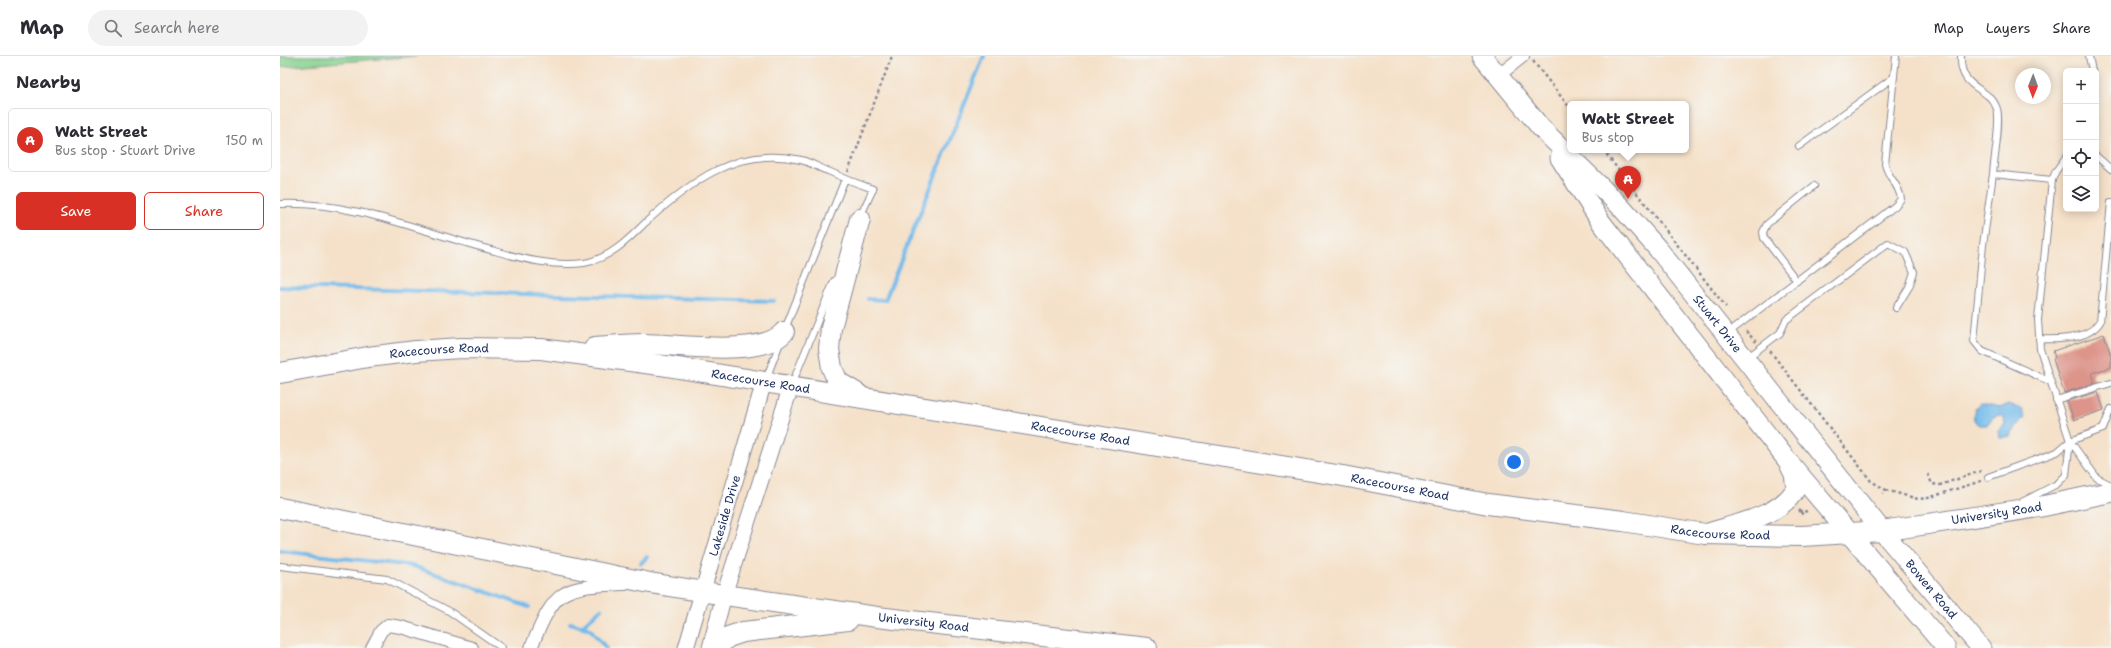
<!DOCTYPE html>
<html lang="en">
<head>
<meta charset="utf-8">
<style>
	body { margin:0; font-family:"Shantell Sans",sans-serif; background:#f2f2f3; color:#2b2b33 }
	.controls { position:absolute; right:12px; top:12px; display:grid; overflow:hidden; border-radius:6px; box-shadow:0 2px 10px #0003 }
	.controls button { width:36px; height:36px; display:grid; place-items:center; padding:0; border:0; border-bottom:1px solid #e1e1e2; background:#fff; color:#2b2b33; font:20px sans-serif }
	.compass { position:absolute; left:1735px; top:12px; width:36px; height:36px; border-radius:50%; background:#fff; box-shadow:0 2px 10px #0003; rotate:181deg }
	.you { position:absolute; left:1234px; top:406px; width:14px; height:14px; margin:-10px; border:3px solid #fff; border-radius:50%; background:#1a73e8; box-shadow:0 0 0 6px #1a73e833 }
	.badge { display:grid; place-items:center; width:26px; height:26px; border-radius:50%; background:#d93025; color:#fff; font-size:13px; font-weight:700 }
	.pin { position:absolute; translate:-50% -33px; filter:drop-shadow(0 1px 2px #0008) }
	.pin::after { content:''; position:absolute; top:21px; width:14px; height:12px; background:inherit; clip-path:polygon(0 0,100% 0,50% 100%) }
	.popup { position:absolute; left:1287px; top:45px; width:122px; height:52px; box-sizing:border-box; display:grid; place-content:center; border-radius:6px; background:#fff; filter:drop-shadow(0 1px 3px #0005); font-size:13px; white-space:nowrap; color:#7c7c81 }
	.popup b { font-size:15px; color:#2b2b33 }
	.popup::after { content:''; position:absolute; left:50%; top:100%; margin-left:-8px; border:8px solid transparent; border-top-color:#fff }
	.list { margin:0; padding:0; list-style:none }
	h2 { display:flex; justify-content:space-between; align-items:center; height:52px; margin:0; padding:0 16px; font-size:17px }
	h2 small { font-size:13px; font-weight:400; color:#7c7c81 }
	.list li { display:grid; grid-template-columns:26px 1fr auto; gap:12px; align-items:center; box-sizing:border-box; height:64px; margin:0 8px 8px; padding:0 8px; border:1px solid #e1e1e2; border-radius:6px }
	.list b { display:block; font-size:15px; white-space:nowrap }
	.list p { margin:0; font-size:13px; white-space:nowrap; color:#7c7c81 }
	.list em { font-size:13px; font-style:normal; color:#7c7c81 }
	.actions { display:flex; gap:8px; padding:12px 16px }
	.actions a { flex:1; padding:9px 0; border:1px solid #d93025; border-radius:6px; text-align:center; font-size:14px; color:#d93025 }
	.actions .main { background:#d93025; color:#fff }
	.icon { flex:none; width:22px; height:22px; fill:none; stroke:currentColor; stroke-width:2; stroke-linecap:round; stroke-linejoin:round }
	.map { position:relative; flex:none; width:1831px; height:592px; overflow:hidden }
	header { display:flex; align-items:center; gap:24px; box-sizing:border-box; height:56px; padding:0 20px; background:#fff; border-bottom:1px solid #e1e1e2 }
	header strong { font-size:19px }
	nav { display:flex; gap:22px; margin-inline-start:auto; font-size:14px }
	.search { width:280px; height:36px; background:#f2f2f3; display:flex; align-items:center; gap:10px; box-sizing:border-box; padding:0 14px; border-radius:22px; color:#7c7c81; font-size:15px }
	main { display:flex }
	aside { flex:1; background:#fff }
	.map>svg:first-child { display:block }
	.green { fill:#86d08d; stroke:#508076 }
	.water { fill:#74bbeb; stroke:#4875a4 }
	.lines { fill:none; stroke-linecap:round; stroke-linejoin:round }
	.stream { stroke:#74bbeb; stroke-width:4 }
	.building { fill:#dd948a }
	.service-casing { stroke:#888894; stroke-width:8 }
	.minor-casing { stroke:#888894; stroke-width:14 }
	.tertiary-casing { stroke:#888894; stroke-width:17 }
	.primary-casing { stroke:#888894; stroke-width:21 }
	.trunk-casing { stroke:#888894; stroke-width:22 }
	.path { stroke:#888894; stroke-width:2.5; stroke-dasharray:3 3; stroke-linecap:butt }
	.service { stroke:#fff; stroke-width:6 }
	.minor { stroke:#fff; stroke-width:12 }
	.tertiary { stroke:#fff; stroke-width:15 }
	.primary { stroke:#fff; stroke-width:19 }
	.trunk { stroke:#fff; stroke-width:20 }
	.labels { text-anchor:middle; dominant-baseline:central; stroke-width:4; stroke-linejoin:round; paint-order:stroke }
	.street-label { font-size:12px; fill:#1b2f5e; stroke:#f6f6f2 }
</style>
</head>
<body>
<header>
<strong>Map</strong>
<div class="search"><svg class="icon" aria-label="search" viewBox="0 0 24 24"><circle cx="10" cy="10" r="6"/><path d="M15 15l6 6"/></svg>Search here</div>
<nav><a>Map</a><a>Layers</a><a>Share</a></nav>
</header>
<main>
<aside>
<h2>Nearby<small></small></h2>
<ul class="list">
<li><span class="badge">A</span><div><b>Watt Street</b><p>Bus stop · Stuart Drive</p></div><em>150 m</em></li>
</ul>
<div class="actions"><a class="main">Save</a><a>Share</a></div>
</aside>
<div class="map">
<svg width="1831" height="592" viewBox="0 0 1831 592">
	<rect width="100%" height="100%" fill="#f6f6f2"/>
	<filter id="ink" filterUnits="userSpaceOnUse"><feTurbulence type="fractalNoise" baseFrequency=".025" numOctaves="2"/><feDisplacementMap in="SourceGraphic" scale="8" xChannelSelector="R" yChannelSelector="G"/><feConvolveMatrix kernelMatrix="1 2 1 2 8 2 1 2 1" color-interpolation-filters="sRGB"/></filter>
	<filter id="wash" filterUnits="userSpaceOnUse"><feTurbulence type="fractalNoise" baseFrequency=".012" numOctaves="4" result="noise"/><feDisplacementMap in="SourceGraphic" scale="16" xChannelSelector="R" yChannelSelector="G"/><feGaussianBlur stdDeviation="0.9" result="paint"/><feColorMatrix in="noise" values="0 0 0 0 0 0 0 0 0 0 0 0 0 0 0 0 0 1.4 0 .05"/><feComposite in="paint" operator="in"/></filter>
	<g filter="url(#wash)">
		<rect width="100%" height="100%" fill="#f5e1c9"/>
		<path class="green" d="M0,0H137L0,11Z"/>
		<path class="water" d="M1700,348L1720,352L1729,348L1741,352L1745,362L1735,371L1731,381L1719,382L1718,375L1725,368L1724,361L1719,359L1713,361L1707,369H1700L1694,364C1693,356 1694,353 1700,348Z"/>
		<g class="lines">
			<path class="stream" d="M0,231L494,245
				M588,243L605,244L704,0
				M0,495L133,510L249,551
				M361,507L367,501
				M290,567L310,573L326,592
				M302,570L321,553"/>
		</g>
		<g id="blocks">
			<path class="building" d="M1824,278L1831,299V311L1812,317L1815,327L1784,337L1773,303L1775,302L1773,295Z
				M1818,336L1824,354L1794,364L1787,345Z"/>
		</g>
	</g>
	<g filter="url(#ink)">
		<use href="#blocks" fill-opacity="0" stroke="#888894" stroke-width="1"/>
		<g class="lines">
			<defs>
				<path id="service" d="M1681,0C1679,35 1710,30 1717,53C1721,65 1714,103 1713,118L1772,124
					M1809,0L1812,15
					M1519,90L1614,21
					M1816,100L1831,113
					M1786,101L1776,115L1772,124L1758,264L1760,293L1790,385L1817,422L1831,429
					M1713,118L1703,189L1694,285L1702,295L1769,325
					M0,148C75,145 144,177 215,195C243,203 275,211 304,207C329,203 348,184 365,167C410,126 457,89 521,104C530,106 539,112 548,115C563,122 578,128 593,133L580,161
					M1517,225L1484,182L1483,176L1487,168L1534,130
					M505,273L565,123
					M1448,277L1615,150L1621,143C1619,127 1608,123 1605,108L1616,0
					M1759,283C1778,284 1808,284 1820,266L1831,146
					M1467,302L1500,277L1506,264L1608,187L1625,196L1634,216L1629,231L1616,252
					M486,323L500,287
					M512,328L554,225
					M1776,344L1831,327
					M1708,421L1777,396L1790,385L1823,373L1831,353
					M1742,446L1777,428L1786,419L1790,385
					M0,510L107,523L169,555L222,592"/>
				<path id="minor" d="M1218,20L1243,0
					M92,592L101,575L108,569L121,571L192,592
					M251,592C276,531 281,531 345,528"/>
				<g id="tertiary">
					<path id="s1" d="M406,592L484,326"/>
					<path d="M430,592L444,539L511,330"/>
				</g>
				<g id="primary">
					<path id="s2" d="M1202,0L1261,72L1340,150L1378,193L1602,475L1701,592"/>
					<path d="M1280,102L1321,166L1507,404L1666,592"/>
					<path d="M1428,477C1456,468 1502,460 1516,432L1514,418L1510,410"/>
				</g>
				<g id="trunk">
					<path d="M315,291C331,290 347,288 364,288C397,288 482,302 504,276"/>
					<path id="s3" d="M0,317L88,301L136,295L181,292L261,293L380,309L1063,420L1208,448L1343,465L1425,478L1522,480L1602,475L1759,451L1831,436"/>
					<path d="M578,338L558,326L552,312L549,293L551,272L580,163"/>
					<path id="s4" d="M0,452L370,527L444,539L597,561L867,592"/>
					<path d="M436,592L448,581L463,576L568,564"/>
				</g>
			</defs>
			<use href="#service" class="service-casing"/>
			<use href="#minor" class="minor-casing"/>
			<use href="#tertiary" class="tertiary-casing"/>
			<use href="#primary" class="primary-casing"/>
			<use href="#trunk" class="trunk-casing"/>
			<path class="path" d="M1253,5L1290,52
				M1323,94L1446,251
				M568,116L612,0
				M1466,275L1476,286
				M1490,295L1591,425L1606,434L1603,438
				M1648,418L1652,428L1660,429L1701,415
				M1606,434L1638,443L1648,442L1701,425
				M1519,454L1521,456L1529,455
				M1521,456L1524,461"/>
			<use href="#service" class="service"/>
			<use href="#minor" class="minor"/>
			<use href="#tertiary" class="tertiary"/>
			<use href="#primary" class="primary"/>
			<use href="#trunk" class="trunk"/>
		</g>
	</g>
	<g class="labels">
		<g class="street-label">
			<text stroke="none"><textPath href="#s2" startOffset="357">Stuart Drive</textPath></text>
			<text stroke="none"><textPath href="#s3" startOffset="161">Racecourse Road</textPath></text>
			<text stroke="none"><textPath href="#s3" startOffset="485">Racecourse Road</textPath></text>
			<text stroke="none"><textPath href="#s3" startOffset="809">Racecourse Road</textPath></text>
			<text stroke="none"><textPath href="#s3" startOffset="1133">Racecourse Road</textPath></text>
			<text stroke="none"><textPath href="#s3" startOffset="1735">University Road</textPath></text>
			<text stroke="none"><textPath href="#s1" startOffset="138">Lakeside Drive</textPath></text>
			<text stroke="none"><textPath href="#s3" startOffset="1457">Racecourse Road</textPath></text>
			<text stroke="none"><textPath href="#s2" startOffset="698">Bowen Road</textPath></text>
			<text stroke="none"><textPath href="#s4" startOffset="654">University Road</textPath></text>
		</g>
	</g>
</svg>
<div class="controls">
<button>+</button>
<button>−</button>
<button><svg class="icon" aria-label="locate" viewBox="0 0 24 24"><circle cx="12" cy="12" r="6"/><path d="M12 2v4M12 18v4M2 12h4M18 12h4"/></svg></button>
<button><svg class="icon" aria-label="layers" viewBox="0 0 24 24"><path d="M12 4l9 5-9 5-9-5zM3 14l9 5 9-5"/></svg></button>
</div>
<svg class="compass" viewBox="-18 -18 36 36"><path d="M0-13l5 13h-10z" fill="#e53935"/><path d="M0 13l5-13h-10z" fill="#7c7c81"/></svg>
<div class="you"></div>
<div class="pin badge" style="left:1348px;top:143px">A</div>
<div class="popup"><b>Watt Street</b>Bus stop</div>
</div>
</main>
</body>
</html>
